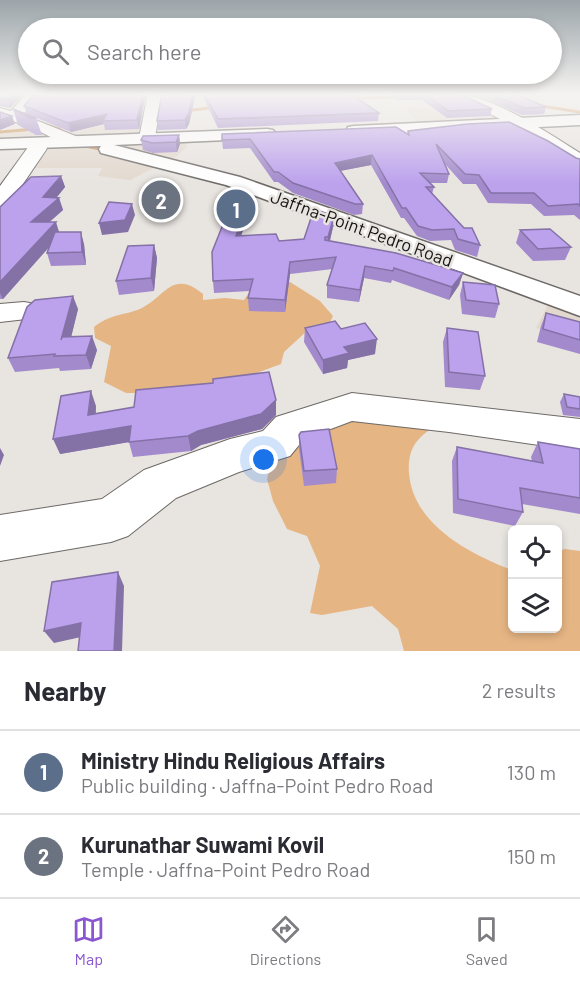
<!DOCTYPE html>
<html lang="en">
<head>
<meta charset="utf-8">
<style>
	body { margin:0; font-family:Barlow,sans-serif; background:#f7f7f7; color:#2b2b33 }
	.controls { position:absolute; right:18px; bottom:18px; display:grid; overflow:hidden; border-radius:9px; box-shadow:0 3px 9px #0003 }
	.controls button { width:54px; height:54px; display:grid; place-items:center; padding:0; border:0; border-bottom:2px solid #e1e1e2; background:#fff; color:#2b2b33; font:30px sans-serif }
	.you { position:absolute; left:264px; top:460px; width:21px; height:21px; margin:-15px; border:4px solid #fff; border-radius:50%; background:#1a73e8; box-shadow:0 0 0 9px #1a73e833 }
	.badge { display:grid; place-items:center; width:39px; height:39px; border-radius:50%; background:#8b57d0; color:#fff; font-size:20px; font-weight:700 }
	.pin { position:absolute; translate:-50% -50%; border:3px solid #fff; box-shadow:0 2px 6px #0006 }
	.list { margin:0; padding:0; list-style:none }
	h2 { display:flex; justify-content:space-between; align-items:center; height:78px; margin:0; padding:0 24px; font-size:26px }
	h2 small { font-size:20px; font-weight:400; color:#7c7c81 }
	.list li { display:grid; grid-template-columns:39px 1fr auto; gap:18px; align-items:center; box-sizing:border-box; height:84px; padding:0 24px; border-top:2px solid #e1e1e2 }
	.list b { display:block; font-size:22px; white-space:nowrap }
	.list p { margin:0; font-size:20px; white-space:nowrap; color:#7c7c81 }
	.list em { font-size:20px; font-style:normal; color:#7c7c81 }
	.icon { flex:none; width:33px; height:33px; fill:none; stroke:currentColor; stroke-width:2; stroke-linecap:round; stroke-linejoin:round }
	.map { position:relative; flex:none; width:580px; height:651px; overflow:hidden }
	.search { position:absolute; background:#fff; box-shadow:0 3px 9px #0003; left:18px; right:18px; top:18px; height:66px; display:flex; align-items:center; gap:15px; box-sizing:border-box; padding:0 21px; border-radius:33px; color:#7c7c81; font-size:22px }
	.sheet { height:246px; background:#fff }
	nav { display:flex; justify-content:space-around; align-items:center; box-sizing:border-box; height:84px; border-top:2px solid #e1e1e2; background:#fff; font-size:16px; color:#7c7c81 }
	nav a { display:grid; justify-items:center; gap:3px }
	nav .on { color:#8b57d0 }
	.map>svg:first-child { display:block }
	.built { fill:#e2d8ce; fill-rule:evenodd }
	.green { fill:#e6b584 }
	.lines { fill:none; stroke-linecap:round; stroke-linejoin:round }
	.stream-far1 { stroke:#c88b4a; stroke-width:3 }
	.stream { stroke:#c88b4a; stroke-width:4 }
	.minor-casing { stroke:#6d6966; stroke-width:2 }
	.major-casing { stroke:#6d6966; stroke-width:3 }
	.minor { fill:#fff; fill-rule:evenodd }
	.major { fill:#fff; fill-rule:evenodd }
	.wall { fill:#a28acc }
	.shaded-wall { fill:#8471a6 }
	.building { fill:#bca1ed; stroke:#8471a6; stroke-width:1.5 }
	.labels { text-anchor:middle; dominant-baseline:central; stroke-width:5; stroke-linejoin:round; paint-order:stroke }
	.far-street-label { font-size:18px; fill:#151412; stroke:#e8e4e0 }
</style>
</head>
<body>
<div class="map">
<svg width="580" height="651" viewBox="0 0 580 651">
	<rect width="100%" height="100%" fill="#e8e4e0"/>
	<path class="built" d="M404,107L433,109L456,126L424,128Z
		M151,116L147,138L186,142L187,147L177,156L130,180L98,176L102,168H23L40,143L0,144V132ZM135,139L114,151L75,142Z
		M552,297L580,307V341L566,335L536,328Z"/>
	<path class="green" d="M269,281L290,282L320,301L333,316L328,326L308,330L284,352L281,364L224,385L157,393H126L104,382L111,346L95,338L94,327C112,313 124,316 142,308C165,296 173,269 203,294V300L225,298L244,300L254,285Z
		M449,417C439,424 427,430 419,439C410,448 408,461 409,473C413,525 470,554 512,570V628H558V551L565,549L580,551V651H404L398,629L372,606L322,615L310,613L320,566L307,536L287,529L273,501L267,479L276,444L311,419Z"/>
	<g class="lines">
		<path class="stream-far1" d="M352,98L404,97
			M535,105L580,112
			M185,111L216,107
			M38,122L59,129L66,134
			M0,132L34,129"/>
		<path class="stream" d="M83,145L107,150"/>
		<defs>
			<path id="minor" d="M27,93H41L23,115L78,137L80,141L78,145H66L31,127L0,117V108L11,111Z
				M148,93H162L155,138L147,143L139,138Z
				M448,93C490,93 545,131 580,153V167L573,165L516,127Z
				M40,138L46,139L49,143L46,150L8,206L0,208V186L34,139Z
				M24,302L35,304L39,311L35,318L0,322V304Z
				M352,393L580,419V451L449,432L352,421L304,439L290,456L239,472L176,498L128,536L111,542L0,561V515L102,499L144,470L230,439L263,431L276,417Z"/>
			<path id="major" d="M580,115V125L354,136L348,135L346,131L348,127L354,126Z
				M267,129L273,130L276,134L273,138L114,145L240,177L580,296V316L226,185L101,153L99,149L101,146L0,149V139Z"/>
		</defs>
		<use href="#minor" class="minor-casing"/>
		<use href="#major" class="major-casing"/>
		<use href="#minor" class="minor"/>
		<use href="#major" class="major"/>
	</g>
	<path class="wall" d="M0,93H25L10,108L0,106Z
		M35,93H146L139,129L105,130L104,124L71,132L27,114L24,106Z
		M162,93H196L189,124L186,129L158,130L157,121Z
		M201,93H361L360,99H358L379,113L378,121L218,128Z
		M394,93H458L492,109L490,116L447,118L422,100H396Z
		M461,93H513L546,107L544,114L522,115L482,97Z
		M13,109L36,118L42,135H36L18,125Z
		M408,131L580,159V220L574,215L544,216L531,204L488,203L476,184H463L445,164L449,174L447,183H430L434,187L432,194L480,245L477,257L474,256L455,250L451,240L430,241L417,236L404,218H401L371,165L340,171L363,204L362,214L354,215L293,193L278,182H274L250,148L223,149L222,140L407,134Z
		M179,135L180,144L177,152L153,153L143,150L141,140Z
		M61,176L65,187L56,198H59L63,210L49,222L59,232L84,244L86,265L51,266L47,253L49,246L3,299H0V207Z
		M248,202L249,212L241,236L279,241L304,239L334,216L333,227L330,241L463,273L459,285L449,300L392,280L391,283L364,278L359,302L327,298V285L333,269L290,274L285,312L249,311L248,298L250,291L214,293L213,281Z
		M520,230L571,247L565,260L533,261L516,243Z
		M154,245L157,258L154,291L119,295L116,281Z
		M463,282L499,304L495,318L462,314L460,295Z
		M78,309L71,337L97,350L91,369L60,371L59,368L15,372L8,358Z
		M546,313L580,322V354L537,342L541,326Z
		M305,328L341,329L375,354L348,360L347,368L323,374L304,342Z
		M447,328L485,376L480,390L445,387L443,342Z
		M564,394L580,397V417L563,415L560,402Z
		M276,400V415L262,429L201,445L191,451L133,457L129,442L60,454L96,406V413Z
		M299,435L337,469L336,483L304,486L299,449Z
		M538,442L580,449V514L522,504L523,512L515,526L453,513L452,461L457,447L532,461L531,457Z"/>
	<path class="shaded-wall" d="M15,93H25L10,108L8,100Z
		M143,93H146L139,129L137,120Z
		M193,93H196L189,124L186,129L185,120Z
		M107,114L103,121L104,124L71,132L68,123Z
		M12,116L15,124L0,130V120Z
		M179,135L180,144L177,152L176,142Z
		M372,155L371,165L334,172L335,163Z
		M61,176L65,187L49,207L59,198L63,210L36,234L31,222L43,197Z
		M248,202L249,212L237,248L236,236Z
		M132,204L135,215L128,232L102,235L99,223Z
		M334,216L333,227L328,248V237Z
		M56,222L60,235L3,299L0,293V282Z
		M81,232L84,244L86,265L82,252Z
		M154,245L157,258L154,291L151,278Z
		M290,262V274L285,312V300Z
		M365,266L364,278L359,302L360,290Z
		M463,273L459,285L449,300L452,287Z
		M73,296L78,309L67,354L61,340Z
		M92,336L97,350L91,369L86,355Z
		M377,339L375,354L348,360L347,368L323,374V360L344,347Z
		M91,391L96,406L94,429L88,415Z
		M276,400V415L262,429L201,445L191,451L188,436L198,431Z
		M131,426L135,441L60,454L53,439Z
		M0,448L4,455L0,466Z
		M118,572L124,586L122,651H114Z
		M81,623L90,635L54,643L44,631Z"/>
	<path class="building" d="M0,93H15L8,100L0,99Z
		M35,93H143L137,120L103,121L107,114L68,123L24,106Z
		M162,93H193L188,115L185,120L157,121Z
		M204,93H349L379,113L218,119Z
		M418,93H458L492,109L448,111L424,93Z
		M489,93H513L546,107L524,108Z
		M13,109L36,118H31Z
		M0,112L12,116L0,120Z
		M509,122L548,141L576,158L580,159V206L578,204L548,206L534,193H491L479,175L465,174L436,144L449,174L420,173L434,187H426L464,228H472L480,245L458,239L454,229L432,230L418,226L406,208H402L372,155L335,163L363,204H355L293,183L278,172H274L250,139L222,140V134L396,127L409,135L408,131L467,124Z
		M179,135L176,142L152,143L141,140L143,136Z
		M61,176L43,197L59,198L31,222H56L0,282V207L31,177Z
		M234,197L248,202L236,236L276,234L279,241L304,239L314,209L334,216L328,237H325V240L396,253L463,273L452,287L394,268L393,271L365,266L360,290L327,285L336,257L290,262L285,300L248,298L253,279L213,281L212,252Z
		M109,202L132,204L125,220L99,223Z
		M550,229L571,247L538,249L520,230Z
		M55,232H81L82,252L47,253Z
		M154,245L151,278L116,281L128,246Z
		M463,282L495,285L499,304L466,300Z
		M73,296L61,340L62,337L92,336L86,355L54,356L55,354L8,358L27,307L35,300Z
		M546,313L580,322V340L543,329Z
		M335,321L341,329L365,323L377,339L344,347L349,353L323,360L305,328Z
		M447,328L478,332L485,376L449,372Z
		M269,372L276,400L261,414L198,431L188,436L129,442L131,426L53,439L61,396L91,391L88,415L134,407L136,390L213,383V379Z
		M564,394L580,397V409L567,407Z
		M329,429L337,469L304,471L299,435L301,432Z
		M538,442L580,449V498L520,488L523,512L458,499L457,447L543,463Z
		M118,572L114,651H78L81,623L44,631L52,582Z"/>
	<linearGradient id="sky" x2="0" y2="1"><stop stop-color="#9ba4a9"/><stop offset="0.51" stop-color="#f5f3f1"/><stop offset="1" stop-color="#f5f3f1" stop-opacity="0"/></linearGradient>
	<rect width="580" height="184" fill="url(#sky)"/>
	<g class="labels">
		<g class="far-street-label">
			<text transform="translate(362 228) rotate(20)">Jaffna-Point Pedro Road</text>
		</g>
	</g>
</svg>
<div class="controls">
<button><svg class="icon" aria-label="locate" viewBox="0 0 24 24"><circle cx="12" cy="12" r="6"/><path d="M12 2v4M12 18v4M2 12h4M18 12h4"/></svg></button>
<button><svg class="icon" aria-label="layers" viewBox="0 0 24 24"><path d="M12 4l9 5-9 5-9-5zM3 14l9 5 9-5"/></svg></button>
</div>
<div class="you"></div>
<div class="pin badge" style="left:236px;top:209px;background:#5c6f8a">1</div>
<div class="pin badge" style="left:161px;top:200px;background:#6b7280">2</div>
<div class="search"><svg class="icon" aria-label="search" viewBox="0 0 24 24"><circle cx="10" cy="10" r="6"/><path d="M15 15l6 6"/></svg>Search here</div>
</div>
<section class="sheet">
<h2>Nearby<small>2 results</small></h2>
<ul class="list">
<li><span class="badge" style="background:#5c6f8a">1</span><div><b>Ministry Hindu Religious Affairs</b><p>Public building · Jaffna-Point Pedro Road</p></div><em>130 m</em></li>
<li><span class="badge" style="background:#6b7280">2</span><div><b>Kurunathar Suwami Kovil</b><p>Temple · Jaffna-Point Pedro Road</p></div><em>150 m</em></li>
</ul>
</section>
<nav>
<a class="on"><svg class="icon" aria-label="map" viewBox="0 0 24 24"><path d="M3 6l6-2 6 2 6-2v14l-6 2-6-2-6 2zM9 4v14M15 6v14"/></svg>Map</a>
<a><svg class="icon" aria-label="directions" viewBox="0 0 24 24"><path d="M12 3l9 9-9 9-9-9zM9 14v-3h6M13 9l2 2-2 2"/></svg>Directions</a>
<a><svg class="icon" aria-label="saved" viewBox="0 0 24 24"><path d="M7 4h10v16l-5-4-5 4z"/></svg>Saved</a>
</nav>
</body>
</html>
